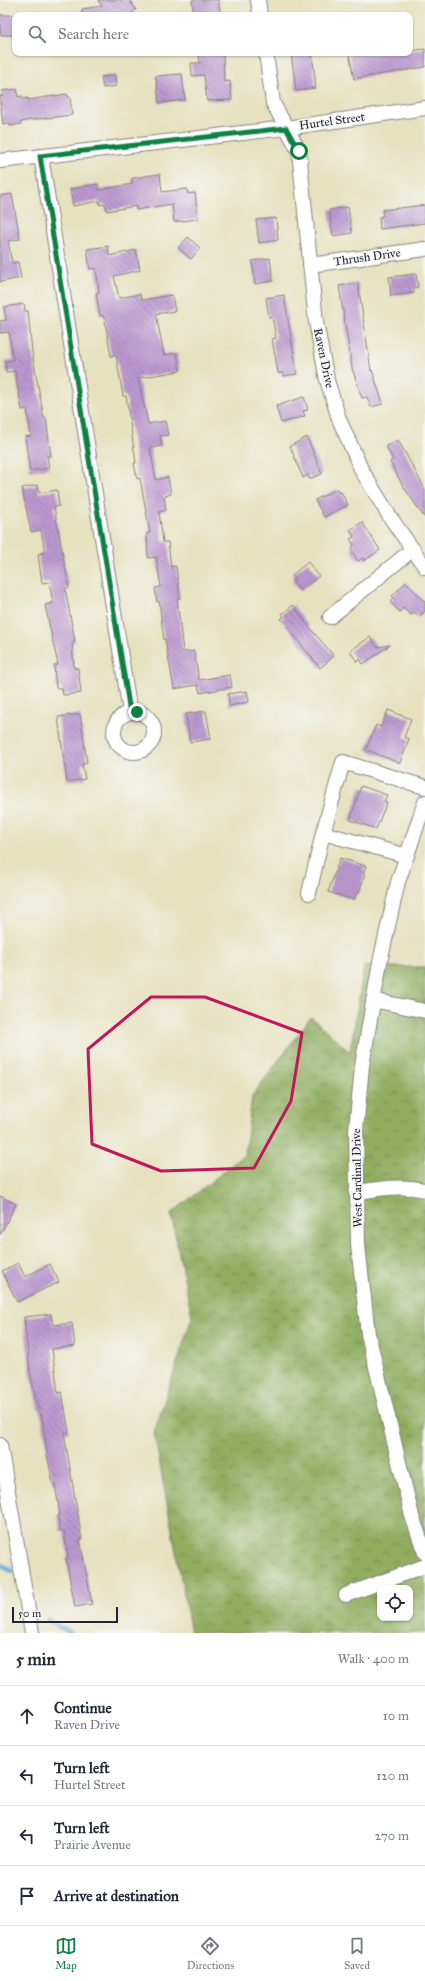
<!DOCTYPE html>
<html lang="en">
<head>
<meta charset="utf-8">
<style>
	body { margin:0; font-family:"IM FELL Great Primer",serif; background:#f6f6f7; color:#1f2937 }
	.controls { position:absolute; right:12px; bottom:12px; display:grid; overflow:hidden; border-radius:8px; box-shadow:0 1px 3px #0004 }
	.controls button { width:36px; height:36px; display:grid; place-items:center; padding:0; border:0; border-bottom:1px solid #e0e1e3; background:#fff; color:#1f2937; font:20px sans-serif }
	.scale { position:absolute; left:12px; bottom:10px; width:106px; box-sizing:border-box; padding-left:4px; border:2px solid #22223b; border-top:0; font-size:11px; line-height:14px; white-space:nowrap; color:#22223b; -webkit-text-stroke:3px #f6f6f2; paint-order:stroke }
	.stop { position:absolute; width:12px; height:12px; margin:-9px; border:3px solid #0b8043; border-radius:50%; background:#fff }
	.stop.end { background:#0b8043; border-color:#fff; box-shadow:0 1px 4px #0008 }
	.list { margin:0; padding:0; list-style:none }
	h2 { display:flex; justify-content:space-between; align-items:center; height:52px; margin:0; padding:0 16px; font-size:17px }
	h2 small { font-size:13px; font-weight:400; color:#747a83 }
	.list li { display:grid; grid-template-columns:26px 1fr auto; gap:12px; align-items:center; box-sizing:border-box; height:60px; padding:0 16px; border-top:1px solid #e0e1e3 }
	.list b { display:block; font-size:15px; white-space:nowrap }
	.list p { margin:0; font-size:13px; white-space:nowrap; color:#747a83 }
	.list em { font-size:13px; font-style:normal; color:#747a83 }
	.icon { flex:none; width:22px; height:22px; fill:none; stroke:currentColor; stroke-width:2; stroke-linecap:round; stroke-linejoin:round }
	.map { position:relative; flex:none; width:425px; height:1633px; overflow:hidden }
	.search { position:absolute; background:#fff; box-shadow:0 1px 3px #0004; left:12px; right:12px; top:12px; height:44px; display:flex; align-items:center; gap:10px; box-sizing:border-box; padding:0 14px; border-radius:8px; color:#747a83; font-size:15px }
	.sheet { height:292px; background:#fff }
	nav { display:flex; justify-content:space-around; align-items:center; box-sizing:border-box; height:56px; border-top:1px solid #e0e1e3; background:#fff; font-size:11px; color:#747a83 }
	nav a { display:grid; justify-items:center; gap:2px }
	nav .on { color:#0b8043 }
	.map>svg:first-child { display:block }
	.forest { fill:url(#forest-crowns); stroke:#59684e; fill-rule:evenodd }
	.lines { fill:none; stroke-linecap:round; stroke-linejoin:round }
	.stream { stroke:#5ba5d3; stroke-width:4.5 }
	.building { fill:url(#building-back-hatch) }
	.minor-casing { stroke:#84827d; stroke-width:16 }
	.minor { stroke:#fff; stroke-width:14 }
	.route { stroke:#0b8043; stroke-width:5 }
	.marked { fill:none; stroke:#c2185b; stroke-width:3; stroke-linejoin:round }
	.labels { text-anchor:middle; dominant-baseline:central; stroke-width:3.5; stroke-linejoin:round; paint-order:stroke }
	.street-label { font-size:12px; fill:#22223b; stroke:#f6f6f2 }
</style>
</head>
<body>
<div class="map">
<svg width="425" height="1633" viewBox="0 0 425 1633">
	<defs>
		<pattern id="forest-crowns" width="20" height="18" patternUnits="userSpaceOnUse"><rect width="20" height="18" fill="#90ad60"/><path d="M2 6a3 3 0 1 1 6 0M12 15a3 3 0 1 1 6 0" fill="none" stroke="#758c50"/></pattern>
		<pattern id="building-back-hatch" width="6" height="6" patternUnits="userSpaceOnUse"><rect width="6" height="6" fill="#bc98d0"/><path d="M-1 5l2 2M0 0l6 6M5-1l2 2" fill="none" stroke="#987caa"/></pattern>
	</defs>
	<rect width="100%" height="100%" fill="#f6f6f2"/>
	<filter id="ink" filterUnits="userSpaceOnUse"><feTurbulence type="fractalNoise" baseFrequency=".025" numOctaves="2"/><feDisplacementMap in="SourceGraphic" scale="8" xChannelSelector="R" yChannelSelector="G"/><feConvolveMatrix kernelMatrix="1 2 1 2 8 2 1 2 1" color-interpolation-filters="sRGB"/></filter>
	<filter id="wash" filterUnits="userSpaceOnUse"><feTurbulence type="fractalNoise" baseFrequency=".012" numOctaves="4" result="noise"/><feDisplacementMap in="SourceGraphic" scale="16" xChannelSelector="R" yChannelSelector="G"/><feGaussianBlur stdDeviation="0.9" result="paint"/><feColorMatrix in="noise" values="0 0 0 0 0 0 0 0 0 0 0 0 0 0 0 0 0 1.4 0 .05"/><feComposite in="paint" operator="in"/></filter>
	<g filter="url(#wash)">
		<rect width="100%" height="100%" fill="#e6e1bf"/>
		<path class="forest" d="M364,967H425V1633H191L154,1433L192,1317L171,1214L245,1154L252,1096L311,1017L350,1052ZM380,1588H410V1618H380Z"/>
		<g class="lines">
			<path class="stream" d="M0,1564L13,1572
				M48,1620L70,1633"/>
		</g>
		<g id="blocks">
			<path class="building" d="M98,0H130L136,10L129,15H82V9L102,6Z
				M192,0H218L221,15H194Z
				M0,15H15V35H0Z
				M425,49V67L354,79L349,53H410V51Z
				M199,53H223L224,82L230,81L232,100L207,101L204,75L192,76L191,63H200Z
				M291,53H312L316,88L296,91Z
				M182,74L185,100L159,103L156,76Z
				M115,75L116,86L103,88L101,77Z
				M17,89L18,97L22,96L23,99L28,98V100L67,94L68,97H70L72,115L30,120L21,122V124L10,126V123L3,124L0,100V96H3L2,91Z
				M160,174L162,192L187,189L188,194L195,193L198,219L174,222L172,204L136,210V206L107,211L105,204L100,205L99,201L73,206L70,189L98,184L99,190L132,184V178Z
				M12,194L20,239L8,241L12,263L18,262L21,278L0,282V196Z
				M425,205V223L380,229L379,217L383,216L382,210Z
				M348,207L352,233L333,236L329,210Z
				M276,218L278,240L259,243L256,220Z
				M188,237L200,248L191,259L178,248Z
				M108,246L109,256L136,250L140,270L114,276L119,298L140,294L142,300L172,295L175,311L156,314L164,355L177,353L180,371L138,378L148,424L165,421L168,435L160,436L162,446L150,448L156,480L168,477L171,494L164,496L166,510L159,512L163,542H168L171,567L176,566L180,598L177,599L183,652L194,651L199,680L230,675L232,687L200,693L198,685L174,689L165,639L164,640L159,601L157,602L155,588L161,587L156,557L148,558L147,533H150L140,478L137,479L134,463H136L126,396H123L116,355L111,356L105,321L103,315L100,316L96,293L99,292L96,268L90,269L87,249Z
				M270,258L273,281L255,284L252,261Z
				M416,274L418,287L414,288V293L391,296L389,277Z
				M358,283L371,371L372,370L383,404L371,407L367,397L362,398L352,368L339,286Z
				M284,295L297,374L283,376V373H278L272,339L276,338L272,317H269L266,298Z
				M24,304L25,311H28L32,352L44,419L46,418L51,456H47L49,468L30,471L25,437L31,436L27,409L22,410L15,371L6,372L5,361L13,360L9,332L0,333V321L6,320L4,307Z
				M304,397L308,410L303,411L305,416L281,423L276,406Z
				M307,437L322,474L309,479L308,475L303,478L290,446Z
				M398,440L425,489V518L403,486L390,462L393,460L386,446Z
				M38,485L39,493L57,490L59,506L54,507L69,588H65L75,642L72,643L74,668H78L81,693L63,695L62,688H56L54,665H58L45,605L53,603L49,582L42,583L38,554L45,552L41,530L31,532L22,488Z
				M337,489L339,493L341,492L348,505L324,517L315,500Z
				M362,522L380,550L364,561L363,558L358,561L351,550L354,545L350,539L354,537L350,530Z
				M308,562L319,576L300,591L292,581L295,579L292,575Z
				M406,582L425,602V611L419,617L415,612L411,615L403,608L400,612L390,602L394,598L392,596Z
				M293,605L309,627L334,656L320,668L281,619L284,617L282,614Z
				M370,637L377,647L390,645L363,664L360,659L357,662L350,651Z
				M247,691L249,702L229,706L228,694Z
				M388,710L411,719L404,737L409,739L400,763L366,750L376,725L381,727Z
				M206,711L211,739L190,742L186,714Z
				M80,714L87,763L82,764L85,779L67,782L58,717Z
				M361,786L387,795L384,801L387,802L376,829L350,820Z
				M340,858L366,866L363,873L365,874L359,893L357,892L354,900L328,892Z
				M0,1196L16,1204L0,1235Z
				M18,1263L25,1277L50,1264L59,1282L17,1302L2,1271Z
				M51,1314L53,1325L72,1323L75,1346L52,1349L58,1393L62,1392L69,1432L64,1433L82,1540H80L92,1604L75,1607L66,1558H68L64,1531H60L58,1516L60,1515L55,1484H53L46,1448L47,1447L40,1409H38L30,1372L24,1317Z"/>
		</g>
	</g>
	<g filter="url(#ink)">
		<use href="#blocks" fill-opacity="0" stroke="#84827d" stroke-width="1"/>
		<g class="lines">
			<defs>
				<path id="minor" d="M258,0L260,15
					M266,53L273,103L299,151L316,322L327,380L339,419L362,471L390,517L425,567
					M41,156L130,712
					M0,161L286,128L425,108
					M310,265L425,249
					M330,617L413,549
					M114 732a20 20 0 1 1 40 0a20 20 0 1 1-40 0Z
					M425,802L398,882L380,962L362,1066L356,1130L358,1245L368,1334L412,1516L425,1553
					M323,833L407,856
					M309,893L323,833L343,762L425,787
					M373,1000L425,1011
					M356,1193C379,1188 402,1185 425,1190
					M0,1445L32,1633
					M346,1595L425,1566"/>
			</defs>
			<use href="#minor" class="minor-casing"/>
			<use href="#minor" class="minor"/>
		</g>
	</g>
	<g class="lines" filter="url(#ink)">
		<path class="route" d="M137,712H130L40,156L286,128L299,151"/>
	</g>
	<path class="marked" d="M151,997H205L302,1033L291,1101L254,1168L161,1171L92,1144L88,1049Z"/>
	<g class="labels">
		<g class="street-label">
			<text transform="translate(332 121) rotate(-8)">Hurtel Street</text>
			<text transform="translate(367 257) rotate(-8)">Thrush Drive</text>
			<text transform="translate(324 358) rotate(78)">Raven Drive</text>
			<text transform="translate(357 1178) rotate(-91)">West Cardinal Drive</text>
		</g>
	</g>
</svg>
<div class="controls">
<button><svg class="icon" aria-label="locate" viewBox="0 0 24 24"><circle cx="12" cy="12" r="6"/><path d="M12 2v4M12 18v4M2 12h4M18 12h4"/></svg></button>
</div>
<div class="scale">50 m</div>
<div class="stop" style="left:299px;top:151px"></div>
<div class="stop end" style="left:137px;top:712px"></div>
<div class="search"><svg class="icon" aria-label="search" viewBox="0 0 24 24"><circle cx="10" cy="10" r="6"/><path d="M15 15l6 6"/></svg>Search here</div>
</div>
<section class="sheet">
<h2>5 min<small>Walk · 400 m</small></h2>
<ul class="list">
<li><svg class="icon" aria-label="ahead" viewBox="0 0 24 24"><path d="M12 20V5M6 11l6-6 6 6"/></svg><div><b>Continue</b><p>Raven Drive</p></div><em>10 m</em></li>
<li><svg class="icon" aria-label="left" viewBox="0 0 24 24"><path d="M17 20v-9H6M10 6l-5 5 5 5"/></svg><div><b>Turn left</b><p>Hurtel Street</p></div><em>120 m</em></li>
<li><svg class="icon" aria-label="left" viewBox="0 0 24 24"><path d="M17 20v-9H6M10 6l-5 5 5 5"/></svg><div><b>Turn left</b><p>Prairie Avenue</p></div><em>270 m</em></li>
<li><svg class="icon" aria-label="arrive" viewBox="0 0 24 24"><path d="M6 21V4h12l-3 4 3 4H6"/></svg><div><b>Arrive at destination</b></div></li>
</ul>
</section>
<nav>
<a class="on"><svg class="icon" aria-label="map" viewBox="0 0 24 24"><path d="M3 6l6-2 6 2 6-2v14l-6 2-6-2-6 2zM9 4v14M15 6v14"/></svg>Map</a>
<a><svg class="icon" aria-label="directions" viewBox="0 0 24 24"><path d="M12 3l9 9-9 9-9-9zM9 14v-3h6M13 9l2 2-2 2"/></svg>Directions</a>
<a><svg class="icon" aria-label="saved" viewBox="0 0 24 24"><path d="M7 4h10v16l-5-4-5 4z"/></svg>Saved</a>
</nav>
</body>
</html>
